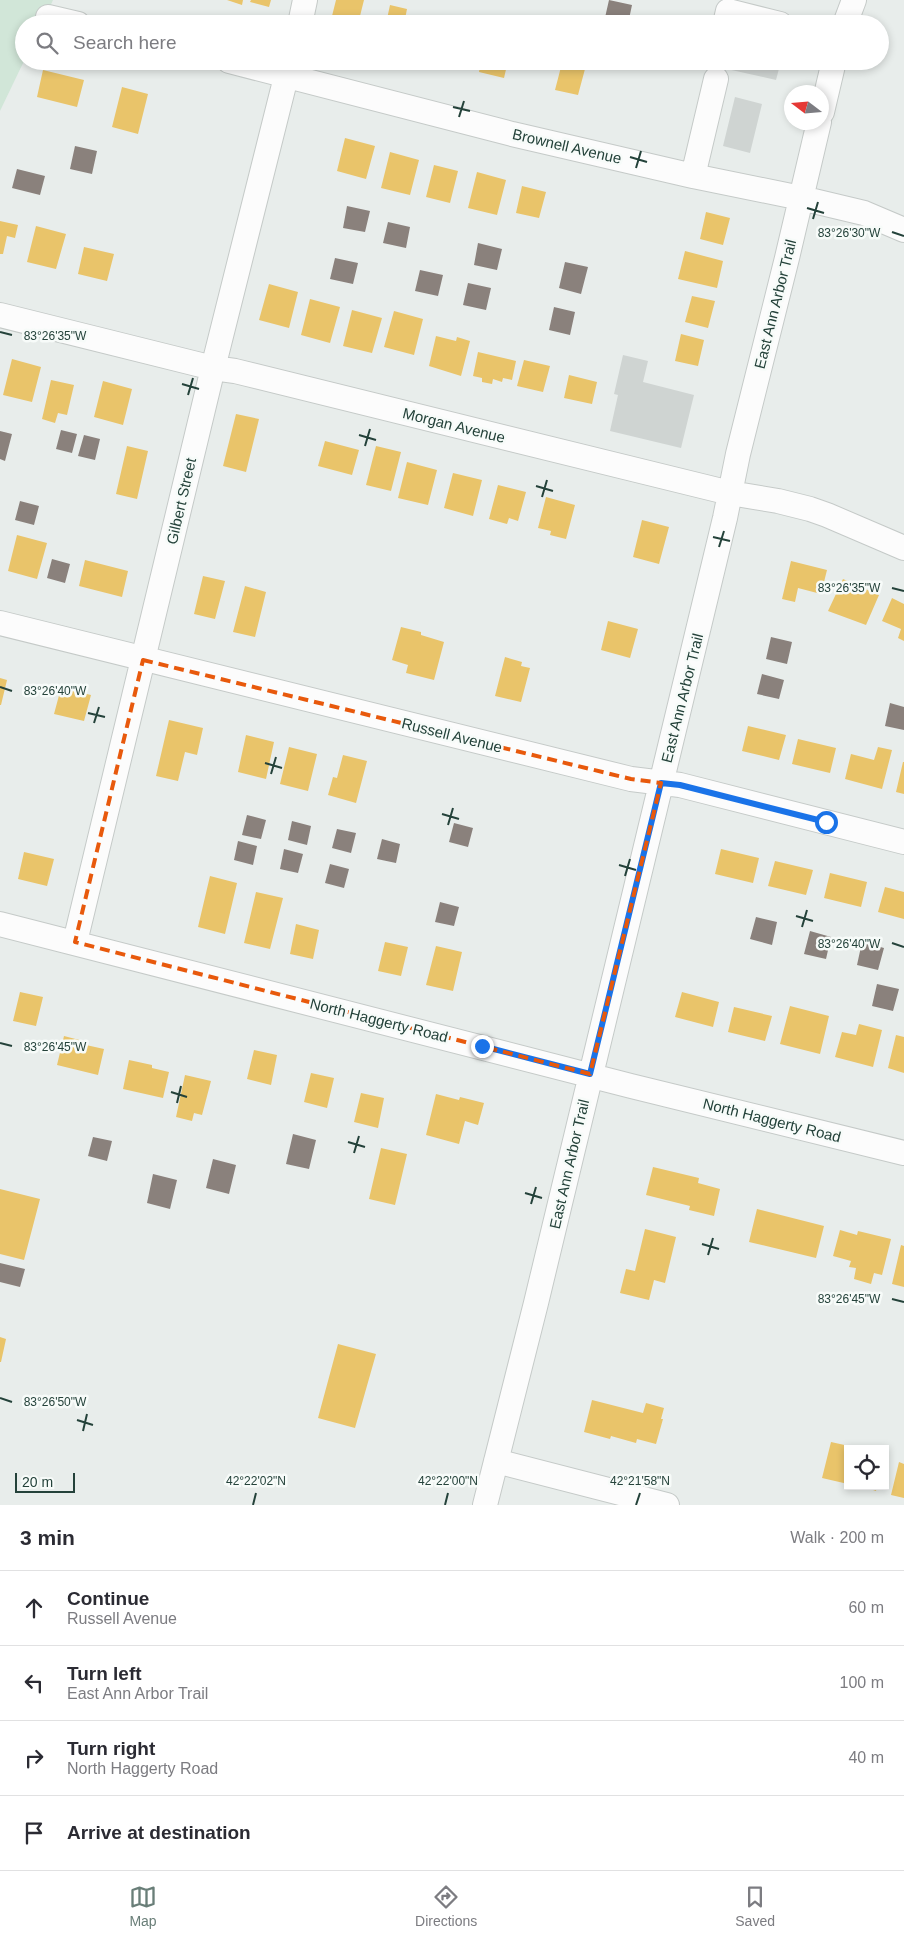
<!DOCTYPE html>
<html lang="en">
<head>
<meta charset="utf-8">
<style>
	body { margin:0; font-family:Helvetica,sans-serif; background:#f2f2f3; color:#2b2b33 }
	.controls { position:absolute; right:15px; bottom:15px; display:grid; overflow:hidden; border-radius:0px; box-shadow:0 2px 8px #0003 }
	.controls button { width:45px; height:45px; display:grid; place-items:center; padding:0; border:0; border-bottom:1px solid #e1e1e2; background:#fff; color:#2b2b33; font:25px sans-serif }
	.compass { position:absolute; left:784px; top:85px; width:45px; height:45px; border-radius:50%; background:#fff; box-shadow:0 2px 8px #0003; rotate:286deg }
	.scale { position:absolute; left:15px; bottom:12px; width:60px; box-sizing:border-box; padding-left:5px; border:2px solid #24423a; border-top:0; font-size:14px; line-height:18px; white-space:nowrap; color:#24423a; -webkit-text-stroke:4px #f7fbf9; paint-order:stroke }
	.stop { position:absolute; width:15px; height:15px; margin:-11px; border:4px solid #1a73e8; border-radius:50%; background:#fff }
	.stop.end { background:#1a73e8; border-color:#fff; box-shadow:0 1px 5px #0008 }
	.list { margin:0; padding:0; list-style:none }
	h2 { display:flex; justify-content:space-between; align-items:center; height:65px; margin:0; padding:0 20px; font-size:21px }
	h2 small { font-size:16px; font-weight:400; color:#7c7c81 }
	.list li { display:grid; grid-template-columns:32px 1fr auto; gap:15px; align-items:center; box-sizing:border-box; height:75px; padding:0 20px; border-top:1px solid #e1e1e2 }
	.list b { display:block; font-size:19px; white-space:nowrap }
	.list p { margin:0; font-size:16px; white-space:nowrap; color:#7c7c81 }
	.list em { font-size:16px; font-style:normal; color:#7c7c81 }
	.icon { flex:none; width:28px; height:28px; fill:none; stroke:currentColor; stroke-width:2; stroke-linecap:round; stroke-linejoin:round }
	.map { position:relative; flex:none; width:904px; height:1505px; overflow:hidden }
	.search { position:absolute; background:#fff; box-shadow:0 2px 8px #0003; left:15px; right:15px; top:15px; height:55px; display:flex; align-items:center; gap:12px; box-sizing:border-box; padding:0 18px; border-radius:28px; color:#7c7c81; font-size:19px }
	.sheet { height:365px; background:#fff }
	nav { display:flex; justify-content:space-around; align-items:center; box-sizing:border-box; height:70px; border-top:1px solid #e1e1e2; background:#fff; font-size:14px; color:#7c7c81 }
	nav a { display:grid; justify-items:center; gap:2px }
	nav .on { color:#697e78 }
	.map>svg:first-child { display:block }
	.green { fill:#d1e6d8 }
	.homes { fill:#e9c46a }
	.industry { fill:#8a817c }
	.building { fill:#cfd4d2 }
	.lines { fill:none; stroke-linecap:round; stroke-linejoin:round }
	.minor-casing { stroke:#c5cac8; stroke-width:26 }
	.minor { stroke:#fcfcfc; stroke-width:24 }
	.route { stroke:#1a73e8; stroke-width:6 }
	.marked { fill:none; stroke:#e8590c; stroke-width:4; stroke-dasharray:10 6; stroke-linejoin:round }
	.ticks { fill:none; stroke:#24423a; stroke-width:2 }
	.labels { text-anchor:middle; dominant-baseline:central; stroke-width:5; stroke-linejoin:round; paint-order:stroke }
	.street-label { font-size:15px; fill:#24423a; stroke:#f7fbf9 }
	.ticks-label { font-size:12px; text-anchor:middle; fill:#24423a; stroke:#f7fbf9; stroke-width:5; stroke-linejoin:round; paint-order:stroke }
</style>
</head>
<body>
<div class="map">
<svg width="904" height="1505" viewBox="0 0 904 1505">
	<rect width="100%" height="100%" fill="#e8edeb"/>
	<path class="green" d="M0,0H53L42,24H24V61L0,111Z"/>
	<path class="homes" d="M227,0H243L242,5Z
		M251,0H271L269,7L250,2Z
		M336,0H364L358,24H330Z
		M390,5L407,9L404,24H375L377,17L387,19Z
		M481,61H508L504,78L479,72Z
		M562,63L585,69L578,95L555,90Z
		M43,70L84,80L77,107L37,97Z
		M122,87L148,94L138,134L112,127Z
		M345,138L375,146L366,179L337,171Z
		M390,152L419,160L410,195L381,188Z
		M434,165L458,171L450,203L426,197Z
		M477,172L506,180L497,215L468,208Z
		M522,186L546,192L539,218L516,213Z
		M706,212L730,218L723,245L700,239Z
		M0,221L18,225L15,238L7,236L3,254H0Z
		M36,226L66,234L56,269L27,262Z
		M84,247L114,254L107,281L78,274Z
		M685,251L723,261L717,288L678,279Z
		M269,284L298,292L289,328L259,320Z
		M692,296L715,301L708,328L685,322Z
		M310,299L340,307L330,343L301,335Z
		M352,310L382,318L372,353L343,346Z
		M394,311L423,319L414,355L384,347Z
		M681,334L704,340L698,366L675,361Z
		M436,336L456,341L457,337L470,341L461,376L429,366Z
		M478,352L516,361L512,380L503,378L502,382L493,379L492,384L482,382V378L473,376Z
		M12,359L41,367L32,402L3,395Z
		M524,360L550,366L543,392L517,386Z
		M569,375L597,382L592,404L564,398Z
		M51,380L74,385L67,415L58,413L55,423L42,419Z
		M103,381L132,389L123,425L94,417Z
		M236,414L259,419L246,472L223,466Z
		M325,441L359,450L352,475L318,466Z
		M127,446L148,451L137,499L116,494Z
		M376,446L401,452L391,491L366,485Z
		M407,462L437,470L428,505L398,498Z
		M453,473L482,480L473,516L444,508Z
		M498,485L526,492L518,521L509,518L507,524L489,519Z
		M546,497L575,505L566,539L550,535L551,531L538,528Z
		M642,520L669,527L659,564L633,557Z
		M17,535L47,543L37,579L8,571Z
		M85,560L128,571L122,597L79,586Z
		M791,561L827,570L821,594L798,588L795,602L782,599Z
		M203,576L225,581L215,619L194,614Z
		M843,579L879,595L866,625L828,611Z
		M245,586L266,592L255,637L233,632Z
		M892,598L904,604V641L898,638L901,629L882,621Z
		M608,621L638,629L630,658L601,650Z
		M401,627L421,632V635L444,642L434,680L406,673L408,665L392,660Z
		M505,657L522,662L521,666L530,668L521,702L495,696Z
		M0,678L7,680L1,705H0Z
		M61,688L91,695L84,721L54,714Z
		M169,720L203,728L197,755L185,752L178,781L156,776Z
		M748,726L786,735L779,760L742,751Z
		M246,735L274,742L266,779L238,772Z
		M798,739L836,748L830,773L792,764Z
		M289,747L317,754L308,791L280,784Z
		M878,747L892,750L882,789L845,779L851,754L874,760Z
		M343,755L367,761L356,803L328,795L333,777L337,778Z
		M903,762H904V794L896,792Z
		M721,849L759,858L753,883L715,874Z
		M24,852L54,859L47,886L18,879Z
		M775,861L813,870L806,895L768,886Z
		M830,873L867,882L861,907L824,898Z
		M210,876L237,883L225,934L198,927Z
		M885,887L904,892V919L878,912Z
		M256,892L283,898L270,949L244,943Z
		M296,924L319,930L313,959L290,954Z
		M385,942L408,947L401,976L378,971Z
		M436,946L462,952L453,991L426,985Z
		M20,992L43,997L36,1026L13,1021Z
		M682,992L719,1002L713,1027L675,1017Z
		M790,1006L829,1016L820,1054L780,1044Z
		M734,1007L772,1016L765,1041L728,1032Z
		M859,1024L882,1030L873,1067L835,1057L842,1032L856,1035Z
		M896,1035L904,1037V1073L888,1068Z
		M64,1036L87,1042L86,1045L104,1049L98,1075L57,1065Z
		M254,1050L277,1055L271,1085L247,1079Z
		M129,1060L152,1065V1068L169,1072L163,1098L123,1089Z
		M311,1073L334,1078L327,1108L304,1102Z
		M185,1075L211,1081L202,1115L194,1113L192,1121L176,1117Z
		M361,1093L384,1098L378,1128L354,1122Z
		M436,1094L459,1100L460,1097L484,1103L478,1125L465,1121L459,1144L426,1135Z
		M381,1148L407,1154L395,1205L369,1199Z
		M653,1167L699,1178L698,1183L720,1189L714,1216L689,1210L690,1206L646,1195Z
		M0,1189L40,1199L24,1260L0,1254Z
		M757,1209L824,1226L816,1258L749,1242Z
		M645,1229L676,1237L665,1283L654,1280L649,1300L620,1293L626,1269L635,1271Z
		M840,1230L857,1235L858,1231L891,1239L882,1275L874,1273L871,1284L854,1279L856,1268L849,1267L851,1261L833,1256Z
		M901,1245L904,1246V1287L892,1284Z
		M0,1337L6,1339L1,1362H0Z
		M338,1344L376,1354L355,1428L318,1418Z
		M592,1400L643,1413L646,1403L664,1408L661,1419H663L656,1444L637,1439L636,1443L611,1436L610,1439L584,1432Z
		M831,1442L858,1448L848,1449V1484L822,1478Z
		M899,1462L904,1464V1498L891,1495Z
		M861,1486H877L876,1491Z"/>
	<path class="industry" d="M609,0L632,5L628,24L604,22Z
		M75,146L97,151L92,174L70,169Z
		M17,169L45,176L40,195L12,188Z
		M347,206L370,211L365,232L343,228Z
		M388,222L410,227L406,248L383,243Z
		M478,243L502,249L497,270L474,265Z
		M335,258L358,263L353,284L330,279Z
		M565,262L588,267L581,294L559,288Z
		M420,270L443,275L438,296L415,291Z
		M468,283L491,288L486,310L463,305Z
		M554,307L575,312L570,335L549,330Z
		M61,430L77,434L72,453L56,449Z
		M0,431L12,434L5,461L0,459Z
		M84,435L100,439L95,460L78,456Z
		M20,501L39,506L34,525L15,520Z
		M52,559L70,564L65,583L47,578Z
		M771,637L792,642L787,664L766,659Z
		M762,674L784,680L779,699L757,694Z
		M890,703L904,707V730L885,726Z
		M247,815L266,820L261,839L242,835Z
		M292,821L311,826L307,845L288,840Z
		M454,823L473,828L468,847L449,842Z
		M337,829L356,833L351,853L332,848Z
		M382,839L400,844L396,863L377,859Z
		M238,841L257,846L253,865L234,860Z
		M284,849L303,854L298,873L280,869Z
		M330,864L349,869L344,888L325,883Z
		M440,902L459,907L454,926L435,922Z
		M756,917L777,922L772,945L750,939Z
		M810,931L831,937L826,959L804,954Z
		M862,942L884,948L878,970L857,965Z
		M877,984L899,989L893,1011L872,1006Z
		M293,1134L316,1140L309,1169L286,1164Z
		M93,1137L112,1141L107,1161L88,1156Z
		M213,1159L236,1165L229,1194L206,1188Z
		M153,1174L177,1180L170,1209L147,1203Z
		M0,1263L25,1269L20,1287L0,1282Z"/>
	<path class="building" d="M728,61H781L776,80L727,69Z
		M735,97L762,104L750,153L723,146Z
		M623,355L648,361L643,382L694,395L681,448L610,431L618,395L614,394Z"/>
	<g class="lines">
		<defs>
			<path id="minor" d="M48,17L78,24
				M300,24L305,0
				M725,24L728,11L780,24
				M845,24L854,0
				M229,61L512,134L693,176L801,198L864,213L904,230
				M822,112L834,61
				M693,176L716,79
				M0,315L213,368L235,371L730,493L778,501L810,509L827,515L904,548
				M0,623L631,779L680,785L904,842
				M0,924L631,1086L904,1153
				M75,942L213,368L290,61
				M496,1461L667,1505
				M485,1505L536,1303L725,518L738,454L787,258L819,122"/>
		</defs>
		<use href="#minor" class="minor-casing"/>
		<use href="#minor" class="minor"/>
	</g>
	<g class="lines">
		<path class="route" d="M482,1046L590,1074L661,783L680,785L826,822"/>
	</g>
	<path class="marked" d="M143,660L631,779L661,783L590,1074L75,942Z"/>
	<path class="ticks" d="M453,107L470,111M459,117L464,101M630,157L647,162M636,168L641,151M807,208L824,213M813,219L818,202M892,232L904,236M0,332L12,335M182,384L199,389M188,395L193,378M359,435L376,440M365,446L370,429M536,486L553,491M542,497L547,480M713,537L730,541M719,547L724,531M892,588L904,591M0,687L12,691M88,713L105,717M94,723L99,707M265,763L282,768M271,774L276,757M442,814L459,819M448,825L453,808M619,865L636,870M625,876L630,859M796,916L813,921M802,927L807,910M892,943L904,947M0,1043L12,1046M171,1092L187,1097M177,1103L181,1086M348,1142L365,1147M354,1153L359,1136M525,1193L542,1198M531,1204L536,1187M702,1244L719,1249M708,1255L713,1238M892,1299L904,1302M0,1398L12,1402M77,1420L93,1425M83,1431L87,1414M253,1505L256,1493M445,1505L448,1493M636,1505L640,1493"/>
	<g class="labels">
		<g class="street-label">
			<text transform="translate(567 146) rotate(13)">Brownell Avenue</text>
			<text transform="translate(775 304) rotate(-76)">East Ann Arbor Trail</text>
			<text transform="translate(454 425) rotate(14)">Morgan Avenue</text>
			<text transform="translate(181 501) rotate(-77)">Gilbert Street</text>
			<text transform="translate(682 698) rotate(-76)">East Ann Arbor Trail</text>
			<text transform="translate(452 735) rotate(14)">Russell Avenue</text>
			<text transform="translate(379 1020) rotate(14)">North Haggerty Road</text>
			<text transform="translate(772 1120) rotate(14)">North Haggerty Road</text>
			<text transform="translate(569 1164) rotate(-77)">East Ann Arbor Trail</text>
		</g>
	</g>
	<g class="ticks-label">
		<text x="849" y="237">83°26'30"W</text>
		<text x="55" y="340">83°26'35"W</text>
		<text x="849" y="592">83°26'35"W</text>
		<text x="55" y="695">83°26'40"W</text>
		<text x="849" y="948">83°26'40"W</text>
		<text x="55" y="1051">83°26'45"W</text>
		<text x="849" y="1303">83°26'45"W</text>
		<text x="55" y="1406">83°26'50"W</text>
		<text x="256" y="1485">42°22'02"N</text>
		<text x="448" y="1485">42°22'00"N</text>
		<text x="640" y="1485">42°21'58"N</text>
	</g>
</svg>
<div class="controls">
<button><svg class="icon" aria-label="locate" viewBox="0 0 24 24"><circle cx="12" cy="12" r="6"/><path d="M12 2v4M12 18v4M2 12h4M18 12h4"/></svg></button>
</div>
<svg class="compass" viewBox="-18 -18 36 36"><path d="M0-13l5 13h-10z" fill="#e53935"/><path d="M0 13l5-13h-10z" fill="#7c7c81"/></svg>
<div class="scale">20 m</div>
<div class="stop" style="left:826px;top:822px"></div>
<div class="stop end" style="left:482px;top:1046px"></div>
<div class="search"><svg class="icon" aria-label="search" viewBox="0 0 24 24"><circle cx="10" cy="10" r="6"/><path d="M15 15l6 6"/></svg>Search here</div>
</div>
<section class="sheet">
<h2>3 min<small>Walk · 200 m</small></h2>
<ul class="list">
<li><svg class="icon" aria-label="ahead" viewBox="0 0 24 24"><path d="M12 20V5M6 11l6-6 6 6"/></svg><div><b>Continue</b><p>Russell Avenue</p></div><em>60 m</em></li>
<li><svg class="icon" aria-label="left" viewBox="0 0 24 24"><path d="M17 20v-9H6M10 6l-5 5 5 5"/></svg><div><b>Turn left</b><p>East Ann Arbor Trail</p></div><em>100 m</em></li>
<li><svg class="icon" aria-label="right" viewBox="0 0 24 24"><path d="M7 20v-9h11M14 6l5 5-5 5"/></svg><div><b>Turn right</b><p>North Haggerty Road</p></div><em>40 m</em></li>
<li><svg class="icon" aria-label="arrive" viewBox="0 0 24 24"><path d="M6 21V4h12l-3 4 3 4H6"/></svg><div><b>Arrive at destination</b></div></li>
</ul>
</section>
<nav>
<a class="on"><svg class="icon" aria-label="map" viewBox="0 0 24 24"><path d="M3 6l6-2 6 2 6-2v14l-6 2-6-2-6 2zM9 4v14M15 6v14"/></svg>Map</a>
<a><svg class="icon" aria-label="directions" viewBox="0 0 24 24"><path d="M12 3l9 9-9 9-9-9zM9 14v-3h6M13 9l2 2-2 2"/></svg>Directions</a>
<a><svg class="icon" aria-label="saved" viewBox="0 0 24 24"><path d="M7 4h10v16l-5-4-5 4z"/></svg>Saved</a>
</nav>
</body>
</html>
